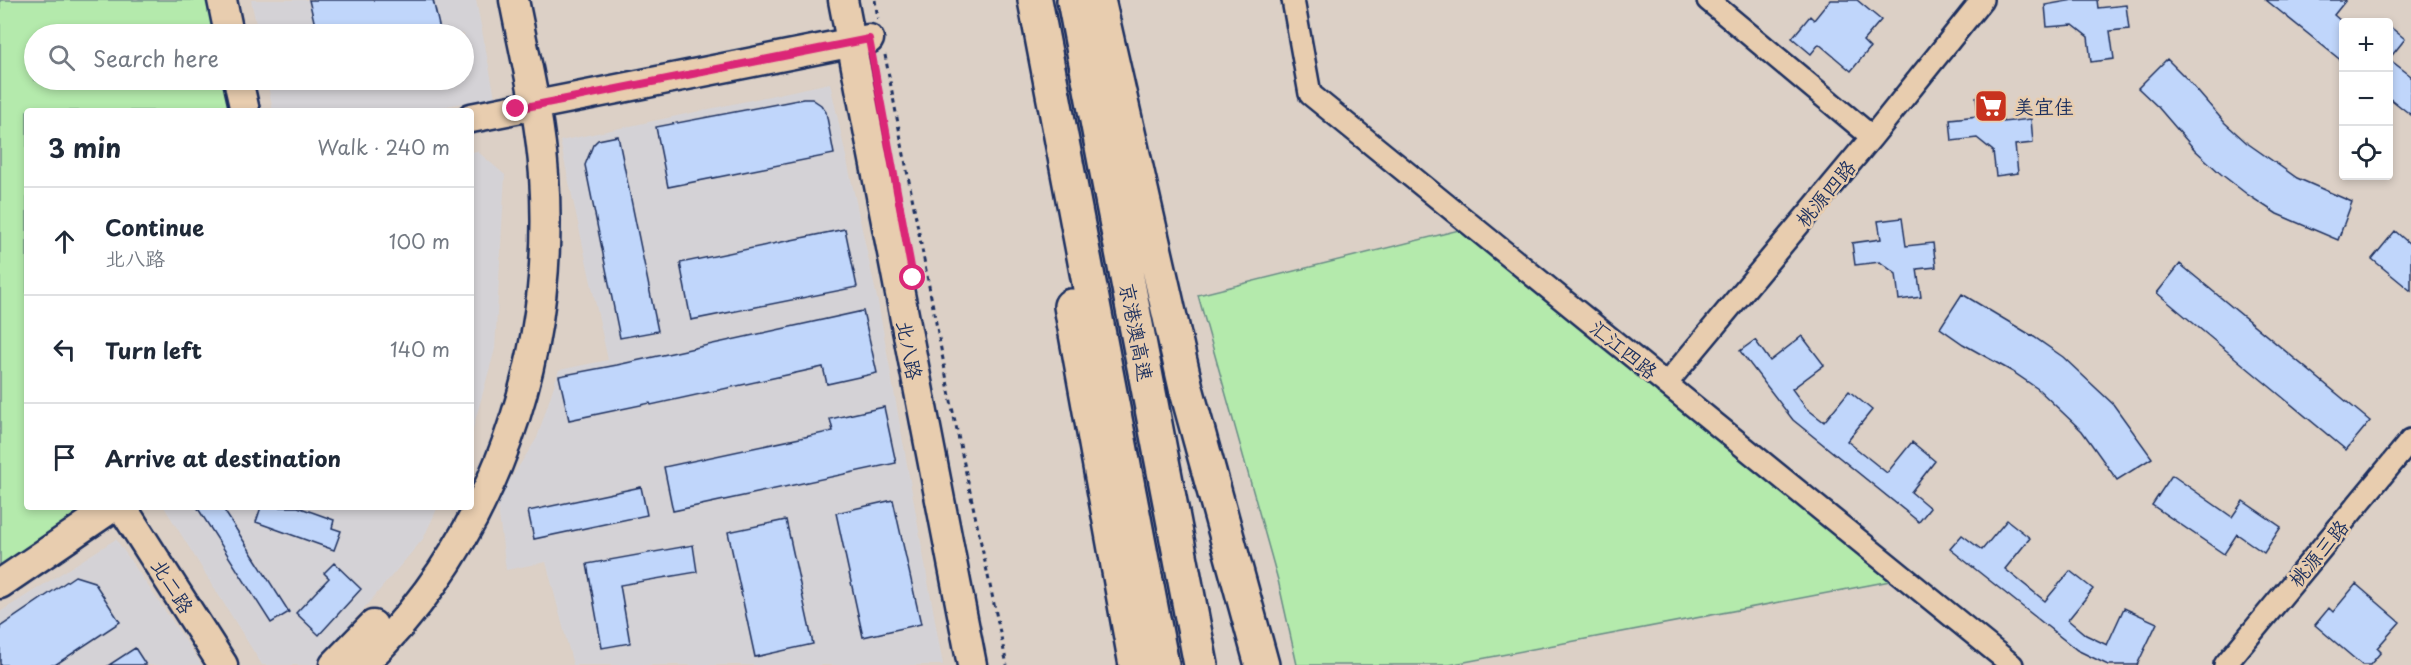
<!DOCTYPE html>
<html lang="en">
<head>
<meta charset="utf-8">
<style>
	body { margin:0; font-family:"Playpen Sans","LXGW WenKai TC",sans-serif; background:#f6f6f7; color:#1f2937 }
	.controls { position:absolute; right:18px; top:18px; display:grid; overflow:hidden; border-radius:6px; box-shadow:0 3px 9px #0003 }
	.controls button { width:54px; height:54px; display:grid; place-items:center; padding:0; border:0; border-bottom:2px solid #e0e1e3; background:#fff; color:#1f2937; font:30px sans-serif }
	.stop { position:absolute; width:18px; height:18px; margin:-14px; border:4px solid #db2777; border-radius:50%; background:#fff }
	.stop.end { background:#db2777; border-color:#fff; box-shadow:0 2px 6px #0008 }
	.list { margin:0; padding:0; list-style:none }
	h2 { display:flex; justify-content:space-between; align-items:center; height:78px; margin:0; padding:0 24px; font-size:26px }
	h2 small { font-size:20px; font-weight:400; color:#747a83 }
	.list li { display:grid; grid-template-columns:39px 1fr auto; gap:18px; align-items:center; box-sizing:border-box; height:108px; padding:0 24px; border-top:2px solid #e0e1e3 }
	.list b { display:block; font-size:22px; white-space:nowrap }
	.list p { margin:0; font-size:20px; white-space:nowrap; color:#747a83 }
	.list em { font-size:20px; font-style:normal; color:#747a83 }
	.icon { flex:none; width:33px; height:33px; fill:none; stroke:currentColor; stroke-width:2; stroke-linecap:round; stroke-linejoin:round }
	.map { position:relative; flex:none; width:2411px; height:665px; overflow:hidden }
	.search { position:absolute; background:#fff; box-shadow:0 3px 9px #0003; left:24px; top:24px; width:450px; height:66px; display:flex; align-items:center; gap:15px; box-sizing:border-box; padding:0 21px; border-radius:33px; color:#747a83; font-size:22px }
	.panel { position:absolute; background:#fff; box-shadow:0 3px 9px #0003; left:24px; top:108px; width:450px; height:402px; border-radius:6px }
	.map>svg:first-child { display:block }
	.built { fill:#d4d2d6 }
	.green { fill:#b4eaac; stroke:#688c85; stroke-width:1.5 }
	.building { fill:#c0d6fb; stroke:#1b2f5e; stroke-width:1.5 }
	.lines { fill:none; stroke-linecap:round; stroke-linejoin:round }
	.street-casing { stroke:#1b2f5e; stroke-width:26 }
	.secondary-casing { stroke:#1b2f5e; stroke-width:33 }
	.highway-casing { stroke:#1b2f5e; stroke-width:38 }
	.path { stroke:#1b2f5e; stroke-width:3; stroke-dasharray:4.5 4.5; stroke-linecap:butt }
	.street { stroke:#e8cdaf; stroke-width:21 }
	.secondary { stroke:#e8cdaf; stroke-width:28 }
	.highway { stroke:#e8cdaf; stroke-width:33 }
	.route { stroke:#db2777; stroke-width:8 }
	.labels { text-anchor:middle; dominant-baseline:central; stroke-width:5; stroke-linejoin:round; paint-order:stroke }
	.poi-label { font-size:20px; fill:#1b2f5e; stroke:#e8cdaf; text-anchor:start }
	.street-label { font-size:20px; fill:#1b2f5e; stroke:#e8cdaf }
</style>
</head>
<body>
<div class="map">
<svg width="2411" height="665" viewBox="0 0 2411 665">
	<rect width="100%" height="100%" fill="#dcd0c6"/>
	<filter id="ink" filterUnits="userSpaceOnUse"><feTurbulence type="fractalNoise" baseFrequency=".0167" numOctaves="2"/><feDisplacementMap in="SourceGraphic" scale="12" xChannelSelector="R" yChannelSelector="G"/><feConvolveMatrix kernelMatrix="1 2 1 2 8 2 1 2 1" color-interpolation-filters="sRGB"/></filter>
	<g filter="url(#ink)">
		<path class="built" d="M251,0H476L495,97L421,111H273L267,80H464V34H258Z
			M830,83L878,302L943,665H573L546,562L506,570L497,500L537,438L559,370L608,360L560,141Z
			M477,151L505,175L495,349L471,436V152Z
			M164,507H438L423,539L316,665H262Z
			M116,539L202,665H0V612Z"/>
		<path class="green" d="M0,0H222L229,34H34V80H238L245,111H27V507H113L0,583Z
			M1463,229L1890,581L1449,665H1297L1278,580L1198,295Z"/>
		<path class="building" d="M309,0H433L441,34H317Z
			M1830,0H1857L1881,20L1863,41L1870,48L1851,71L1819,44L1811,54L1792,38L1810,16L1814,20Z
			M2073,0H2097L2098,8L2126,5L2129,29L2110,31L2114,59L2091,62L2088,37L2073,25L2047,27L2045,5Z
			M2266,0H2346L2334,15L2343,23V62Z
			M2388,25L2405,39L2389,59L2411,76V115L2388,97Z
			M2167,59L2187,79L2225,123L2247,143L2297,178L2352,202L2338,240L2277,214L2248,195L2221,174L2195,150L2158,107L2138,88Z
			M1999,94L2003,122L2031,119L2033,143L2015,145L2018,173L1996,176L1993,151L1977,138L1952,141L1950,119L1978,116L1976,97Z
			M803,99H812L821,105L826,112L834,154L668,187L656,127Z
			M618,136L658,331L620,338L585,165L593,145L598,140Z
			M1902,218L1906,246L1933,243L1936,267L1917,269L1921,297L1899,300L1896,274L1880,262L1855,265L1852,243L1881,239L1878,221Z
			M845,229L857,287L691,320L680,263Z
			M2395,231L2411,245V291L2372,259Z
			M2180,264L2370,421L2346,450L2157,293Z
			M1962,294L2034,337L2063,357L2113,404L2152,458L2117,480L2082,431L2038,389L2013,372L1963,344L1940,328Z
			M863,311L877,373L827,384L823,367L651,405L650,403L569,420L559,376L617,365Z
			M1802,336L1824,365L1792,389L1806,408L1824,422L1849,391L1872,410L1847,441L1887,473L1912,442L1935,461L1911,492L1930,508L1919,522L1793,420L1740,351L1755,340L1770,361Z
			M884,407L896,463L673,511L664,467L833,431L830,419Z
			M2172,475L2232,517L2243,501L2281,527L2264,553L2237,534L2224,554L2152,505Z
			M641,487L647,515L534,539L528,511Z
			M893,500L921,624L863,637L836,513Z
			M197,507H222L289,612L271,623Z
			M261,507H298L334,520L332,528L341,531L334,550L256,522Z
			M786,520L813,644L755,657L728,532Z
			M2007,520L2030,538L2005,569L2045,601L2070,571L2093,589L2068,620L2086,635L2107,645L2124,608L2157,623L2137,665H2108L2077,650L1950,549L1962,535L1982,550Z
			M693,545L697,572L620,585L630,643L602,648L587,564Z
			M334,563L361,589L319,635L296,613L329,578L324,573Z
			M75,576L94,582L120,622L55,665H0V627Z
			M2356,584L2400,622L2377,648L2381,652L2370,665H2362L2315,625L2329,608L2333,612Z
			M135,648L146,665H109Z"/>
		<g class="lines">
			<defs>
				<path id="street" d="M1293,0L1310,94L2012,665
					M1708,0L1872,137
					M1666,384L1872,137L1982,0
					M2225,665L2411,440"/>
				<path id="secondary" d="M222,0L229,34
					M843,0L972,665
					M238,80L245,111
					M471,118L869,39
					M122,507L223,665
					M0,584L113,507
					M334,665L373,625
					M362,665C495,539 556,355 544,175C540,116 525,57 514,0"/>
				<path id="highway" d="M1035,0L1162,665
					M1074,0L1201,665
					M1098,0L1186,388L1262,665
					M1071,306L1136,665"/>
			</defs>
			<use href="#street" class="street-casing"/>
			<use href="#secondary" class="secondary-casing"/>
			<use href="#highway" class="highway-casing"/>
			<path class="path" d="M875,0L878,19
				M885,55L953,412L1007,665"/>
			<use href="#street" class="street"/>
			<use href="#secondary" class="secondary"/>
			<use href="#highway" class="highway"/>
		</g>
	</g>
	<g class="lines" filter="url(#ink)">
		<path class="route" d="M516,109L869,39L913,278"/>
	</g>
	<defs>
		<symbol id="supermarket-square" viewBox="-11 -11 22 22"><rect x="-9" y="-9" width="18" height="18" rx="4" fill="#c8321e" stroke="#e8cdaf"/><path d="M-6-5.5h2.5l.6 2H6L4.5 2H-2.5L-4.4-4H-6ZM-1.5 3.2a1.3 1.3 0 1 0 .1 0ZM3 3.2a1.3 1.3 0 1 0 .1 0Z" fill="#fff"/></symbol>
	</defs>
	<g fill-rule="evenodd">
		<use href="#supermarket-square" x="1972" y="87" width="38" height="38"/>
	</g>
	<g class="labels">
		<g class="poi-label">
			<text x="2014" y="106">美宜佳</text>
		</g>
		<g class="street-label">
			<text transform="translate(1825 193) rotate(-50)">桃源四路</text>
			<text transform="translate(1137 332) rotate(79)">京港澳高速</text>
			<text transform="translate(1624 349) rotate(39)">汇江四路</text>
			<text transform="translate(910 350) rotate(79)">北八路</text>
			<text transform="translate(2318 553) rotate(-50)">桃源三路</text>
			<text transform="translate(173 586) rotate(58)">北二路</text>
		</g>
	</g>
</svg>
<div class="controls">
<button>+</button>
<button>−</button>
<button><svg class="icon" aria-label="locate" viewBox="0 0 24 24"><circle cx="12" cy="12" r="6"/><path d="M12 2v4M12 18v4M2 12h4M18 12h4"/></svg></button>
</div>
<div class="stop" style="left:913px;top:278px"></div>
<div class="stop end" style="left:516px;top:109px"></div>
<div class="search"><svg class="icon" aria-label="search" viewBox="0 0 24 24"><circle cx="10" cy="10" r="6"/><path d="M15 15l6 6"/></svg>Search here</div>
<section class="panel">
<h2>3 min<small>Walk · 240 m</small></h2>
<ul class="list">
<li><svg class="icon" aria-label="ahead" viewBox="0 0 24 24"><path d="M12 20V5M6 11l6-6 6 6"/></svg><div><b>Continue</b><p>北八路</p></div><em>100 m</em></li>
<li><svg class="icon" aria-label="left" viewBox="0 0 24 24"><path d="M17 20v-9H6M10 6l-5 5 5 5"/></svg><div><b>Turn left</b></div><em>140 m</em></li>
<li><svg class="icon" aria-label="arrive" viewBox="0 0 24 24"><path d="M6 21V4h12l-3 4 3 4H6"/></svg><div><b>Arrive at destination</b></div></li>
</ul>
</section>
</div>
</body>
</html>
